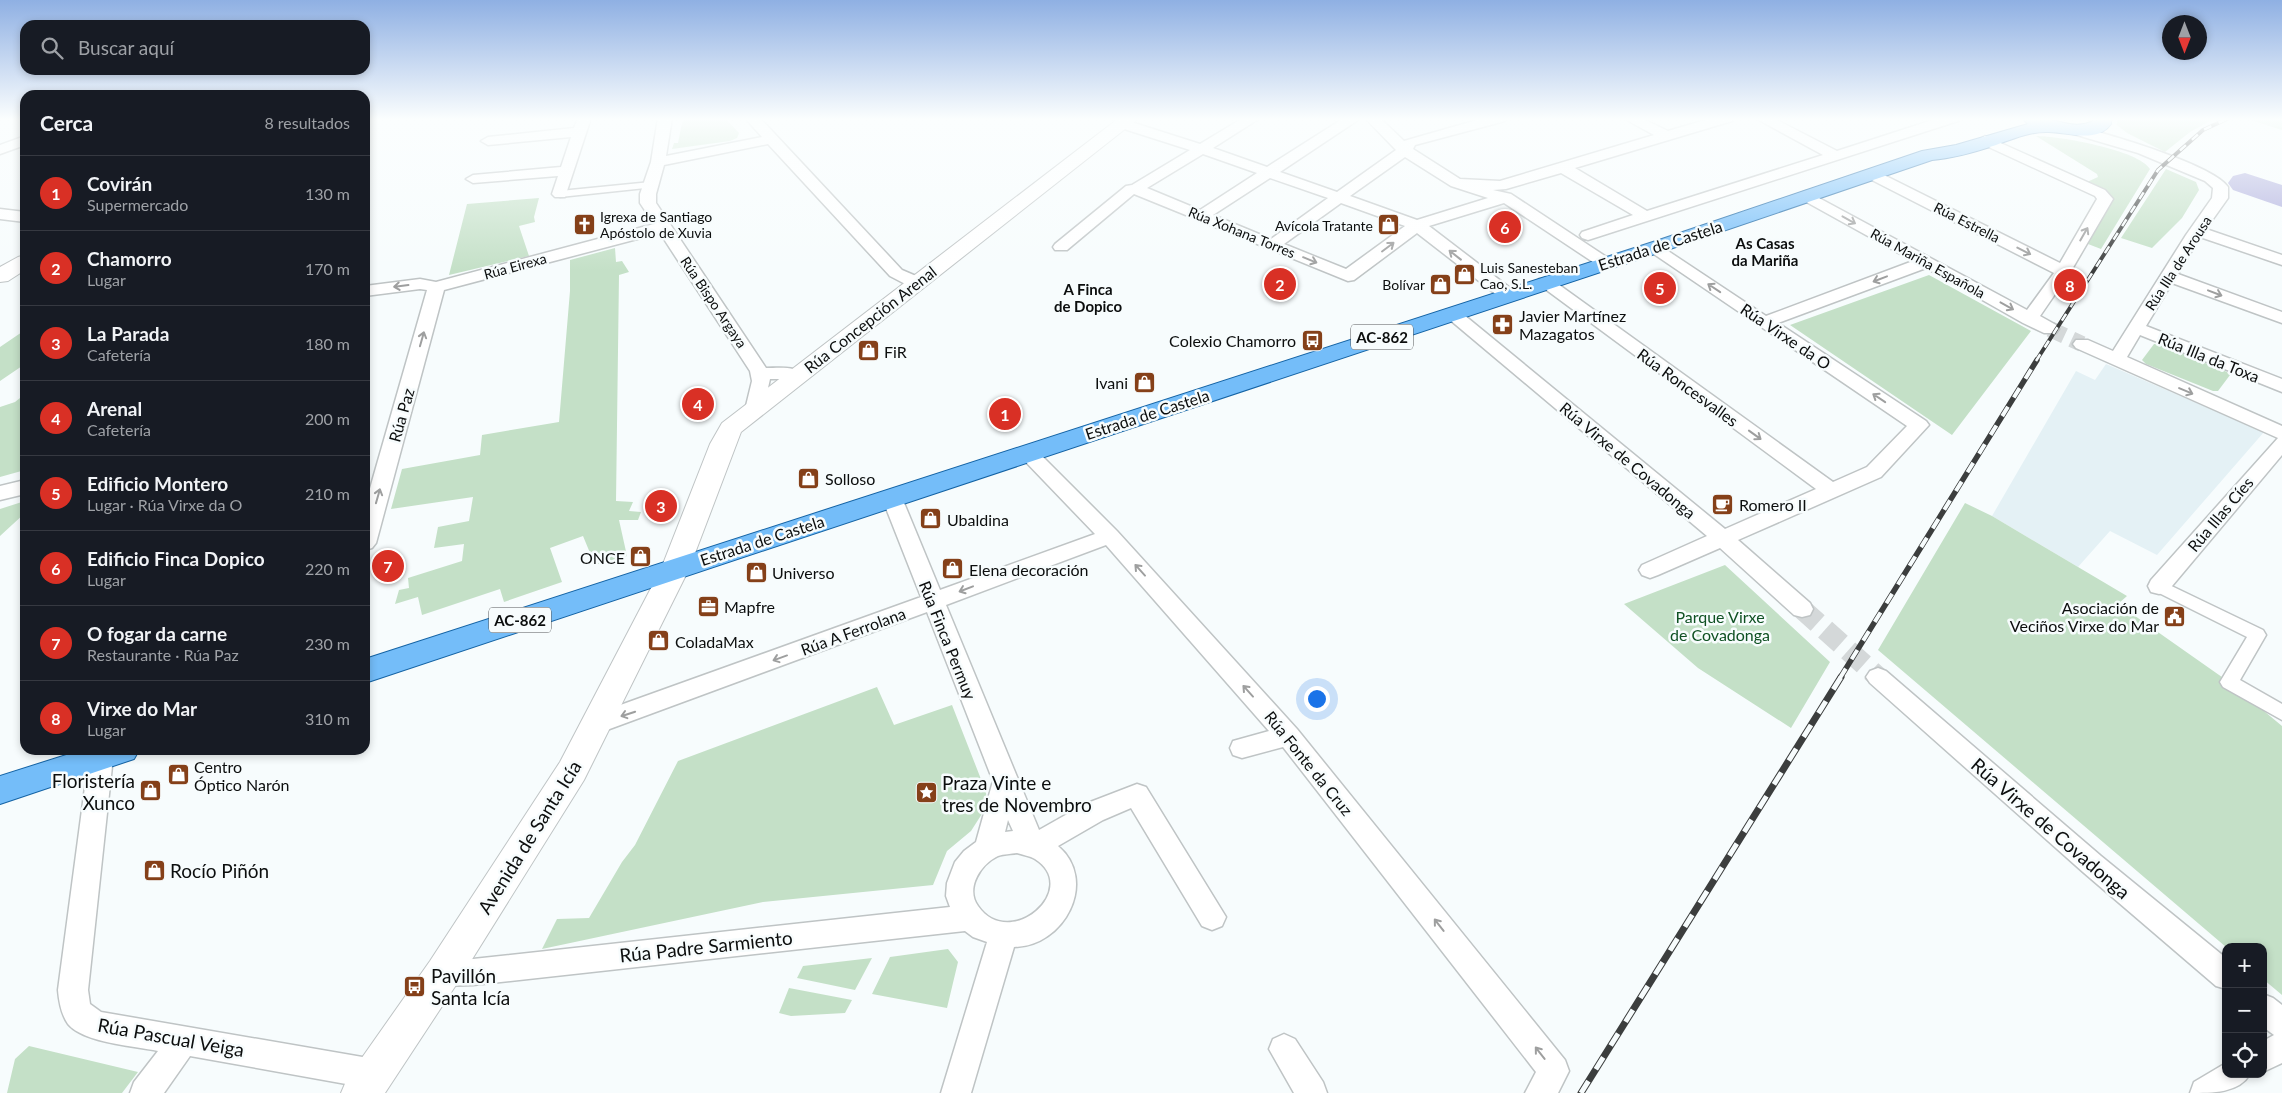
<!DOCTYPE html>
<html lang="es">
<head>
<meta charset="utf-8">
<style>
	body { margin:0; font-family:Lato,sans-serif; background:#20242c; color:#f1f3f6 }
	.controls { position:absolute; right:15px; bottom:15px; display:grid; overflow:hidden; border-radius:10px; box-shadow:0 2px 8px #0003 }
	.controls button { width:45px; height:45px; display:grid; place-items:center; padding:0; border:0; border-bottom:1px solid #363941; background:#171b24; color:#f1f3f6; font:25px sans-serif }
	.compass { position:absolute; left:2162px; top:15px; width:45px; height:45px; border-radius:50%; background:#171b24; box-shadow:0 2px 8px #0003; rotate:180deg }
	.you { position:absolute; left:1316px; top:698px; width:18px; height:18px; margin:-12px; border:4px solid #fff; border-radius:50%; background:#1a73e8; box-shadow:0 0 0 8px #1a73e833 }
	.badge { display:grid; place-items:center; width:32px; height:32px; border-radius:50%; background:#d93025; color:#fff; font-size:16px; font-weight:700 }
	.pin { position:absolute; translate:-50% -50%; border:2px solid #fff; box-shadow:0 1px 5px #0006 }
	.list { margin:0; padding:0; list-style:none }
	h2 { display:flex; justify-content:space-between; align-items:center; height:65px; margin:0; padding:0 20px; font-size:21px }
	h2 small { font-size:16px; font-weight:400; color:#9ea1a6 }
	.list li { display:grid; grid-template-columns:32px 1fr auto; gap:15px; align-items:center; box-sizing:border-box; height:75px; padding:0 20px; border-top:1px solid #363941 }
	.list b { display:block; font-size:19px; white-space:nowrap }
	.list p { margin:0; font-size:16px; white-space:nowrap; color:#9ea1a6 }
	.list em { font-size:16px; font-style:normal; color:#9ea1a6 }
	.icon { flex:none; width:28px; height:28px; fill:none; stroke:currentColor; stroke-width:2; stroke-linecap:round; stroke-linejoin:round }
	.map { position:relative; flex:none; width:2282px; height:1093px; overflow:hidden }
	.search { position:absolute; background:#171b24; box-shadow:0 2px 8px #0003; left:20px; top:20px; width:350px; height:55px; display:flex; align-items:center; gap:12px; box-sizing:border-box; padding:0 18px; border-radius:15px; color:#9ea1a6; font-size:19px }
	.panel { position:absolute; background:#171b24; box-shadow:0 2px 8px #0003; left:20px; top:90px; width:350px; height:665px; border-radius:15px }
	.map>svg:first-child { display:block }
	.built { fill:#e4f1f5 }
	.green { fill:#c4e0c7 }
	.lines { fill:none; stroke-linecap:round; stroke-linejoin:round }
	.river { fill:#ababdc; fill-rule:evenodd }
	.minor-tunnel-far1 { stroke:#d4d8d9; stroke-width:16; stroke-dasharray:16 8; stroke-linecap:butt }
	.minor-tunnel { stroke:#d4d8d9; stroke-width:21; stroke-dasharray:21 10; stroke-linecap:butt }
	.pedestrian-casing { stroke:#bfc4c5; stroke-width:3 }
	.minor-casing { stroke:#bfc4c5; stroke-width:3 }
	.tertiary-casing { stroke:#bfc4c5; stroke-width:2 }
	.primary-casing { stroke:#1463a4; stroke-width:2 }
	.pedestrian { fill:#fff; fill-rule:evenodd }
	.minor { fill:#fff; fill-rule:evenodd }
	.tertiary { fill:#fff; fill-rule:evenodd }
	.primary { fill:#74bdf9; fill-rule:evenodd }
	.rail-far2-casing { stroke:#3c3e3e; stroke-width:4 }
	.rail-far1-casing { stroke:#3c3e3e; stroke-width:5.5 }
	.rail-casing { stroke:#3c3e3e; stroke-width:7 }
	.rail-far2 { stroke:#f7fcfd; stroke-width:2.5; stroke-dasharray:8; stroke-linecap:butt }
	.rail-far1 { stroke:#f7fcfd; stroke-width:4; stroke-dasharray:11; stroke-linecap:butt }
	.rail { stroke:#f7fcfd; stroke-width:5; stroke-dasharray:14; stroke-linecap:butt }
	.oneway { stroke:#9e9f9f }
	.labels { text-anchor:middle; dominant-baseline:central; stroke-width:5; stroke-linejoin:round; paint-order:stroke }
	.far-poi-label { font-size:14px; fill:#0c0e0e; stroke:#f7fcfd; text-anchor:start }
	.far-street-label { font-size:14px; fill:#0c0e0e; stroke:#f7fcfd }
	.far-neighbourhood-label { font-size:15px; font-weight:bold; fill:#0c0e0e; stroke:#f7fcfd }
	.shield { fill:#f7fcfd; stroke:#525556; stroke-width:1 }
	.shield-label { font-size:15px; font-weight:bold; fill:#0c0e0e }
	.street-label { font-size:16px; fill:#0c0e0e; stroke:#f7fcfd }
	.poi-label { font-size:16px; fill:#0c0e0e; stroke:#f7fcfd; text-anchor:start }
	.park-label { font-size:16px; fill:#0f5123; stroke:#f7fcfd }
	.near-poi-label { font-size:19px; fill:#0c0e0e; stroke:#f7fcfd; text-anchor:start }
	.near-street-label { font-size:19px; fill:#0c0e0e; stroke:#f7fcfd }
</style>
</head>
<body>
<div class="map">
<svg width="2282" height="1093" viewBox="0 0 2282 1093">
	<rect width="100%" height="100%" fill="#f7fcfd"/>
	<path class="built" d="M2106,364L2264,432L2157,555L2110,531L2078,567L1992,516L2076,371L2095,380Z"/>
	<path class="green" d="M683,118H725L739,133L737,138L730,141L672,149L674,143H678Z
		M2117,118H2215L2190,132L2165,152L2127,133L2117,125Z
		M2244,118H2282V130Z
		M2036,136C2059,136 2139,150 2150,169L2101,249L2088,244L2110,202V195L2087,182L2098,177L2097,174Z
		M2166,169L2196,182L2199,190L2182,218L2152,248L2121,238Z
		M539,198L534,217L535,222L519,226L529,256L449,275L467,204Z
		M615,248L616,262L622,261L629,272L619,275L616,501L633,502L629,511L641,512L638,520H619L627,556L595,565L583,536L550,548L562,582L504,602L500,589L422,615L418,597L395,604L399,590L409,588L408,578L462,561L464,544L434,548L438,527L469,521L473,497L391,509L402,469L480,455L482,435L559,422L570,291V260Z
		M1929,275L2031,331L1952,435L1790,325Z
		M25,330V364L0,381V347Z
		M2154,344H2159L2227,372L2230,375L2218,391H2213L2146,364L2142,360Z
		M25,394V470L0,477V407L15,402Z
		M25,501V513L0,536V509Z
		M1965,503L1992,516L2127,596L2118,604L2229,682L2282,726V995L2263,979V947H2226L1878,650Z
		M1725,565L1830,662L1791,728L1698,668L1624,604Z
		M877,687L894,725L952,705L986,792L987,806L971,831L947,851L933,885L763,902L542,949L557,919L589,918L622,862L635,845L678,761Z
		M948,949L958,962L947,1008L872,994L890,957Z
		M872,958L855,990L797,978L803,966Z
		M789,988L852,1000L845,1013L791,1016L779,1013Z
		M29,1046L138,1072L122,1093H7L15,1059Z"/>
	<g class="lines">
		<path class="river" d="M2245,173L2282,185V207L2233,190L2228,183L2233,176Z"/>
		<path class="minor-tunnel-far1" d="M2050,329L2082,344"/>
		<path class="minor-tunnel" d="M1802,609L1878,677"/>
		<defs>
			<path id="pedestrian" d="M651,182L657,185L655,187L560,197L554,194L560,191Z
				M2159,580L2263,630L2266,635L2240,680L2282,704V720L2223,687L2220,682L2247,637L2153,590L2151,586L2153,582Z"/>
			<path id="minor" d="M578,118H588L590,121L565,197H555L552,194L558,176L473,183L466,179L473,175L561,167L571,137L488,145L481,141L488,137L574,128Z
				M658,118H672L666,156L762,137L745,118H760L902,270L923,279L925,283L923,287H911L890,276L768,144L664,165L656,194V203L766,368C779,368 797,365 805,377L802,381L796,382L784,379H770L763,410L761,414L754,416L747,414L745,410L752,381L750,371L660,233L444,290L376,543L372,548L365,550V506L427,290L420,289L365,296V286L420,279L436,282L654,224L640,203V194L651,162Z
				M1243,118H1260L1213,148L1267,167L1344,118H1361L1280,172L1337,192L1396,150L1365,118H1380L1404,141L1484,118H1507L1505,121L1415,145L1413,149L1460,179L1500,181L1654,135L1623,118H1641L1668,131L1712,118H1734L1732,121L1575,168L1647,211L1823,155L1755,118H1773L1837,151L1939,118H1960L1958,121L1588,240L1582,238L1580,235L1582,232L1633,215L1561,173L1506,189L1493,190L1511,194L1611,260L1613,263L1611,266H1599L1504,203L1429,226L1514,291L1516,295L1514,299H1502L1417,233L1354,280L1348,281L1134,194L1067,250H1055L1053,247L1055,244L1126,186L1132,185L1190,150L1118,127L1116,124L1118,121H1128L1200,144ZM1203,154L1257,173L1200,210L1147,188ZM1405,157L1451,186L1488,198L1417,220L1350,196ZM1270,178L1328,198L1271,239L1213,215ZM1341,203L1405,226L1346,269L1284,244Z
				M2075,126C2105,133 2212,164 2228,187V198L2206,229L2282,255V265L2200,237L2178,274L2282,312V323L2172,283L2146,326L2282,379V392L2140,335L2127,357L2282,426V455L2167,592L2159,594L2151,592L2148,586L2151,580L2278,438L2076,348L2073,344L2076,340H2088L2113,351L2186,235L2212,198L2213,188L2205,181L2138,153L2070,133L2068,130Z
				M25,136V145L0,154V145Z
				M1985,136L2105,190L2113,199L2071,271L2040,316L2056,325L2059,329L2056,333H2044L2023,323L1926,268L1778,323L1926,421L1929,425L1881,477L1738,540L1810,603L1813,609L1810,615L1802,617L1794,615L1720,548L1658,575L1650,578L1642,575L1639,570L1642,565L1707,536L1443,314L1446,310H1458L1725,529L1816,489L1537,283L1539,279H1551L1833,482L1867,467L1907,426L1645,248L1647,245H1659L1766,316L1913,261L1801,199L1798,196L1801,193L1806,191L2027,310L2054,273L1866,177L1864,174L1871,170L1876,171L2060,263L2097,199L2095,196L1980,143L1978,140Z
				M0,209L25,212V222L0,219Z
				M1028,447L1035,449L1117,531L1297,729L1565,1060L1569,1071L1558,1093H1525L1536,1072L1283,747L1242,758L1233,755L1230,748L1233,741L1269,731L1106,545L946,605L1039,830L1085,804L1137,784L1146,787L1226,917L1222,926L1212,930L1202,926L1131,808L1103,820L1058,846C1099,881 1064,947 1014,947L971,1093H941L987,942L973,937L965,931L473,985L443,986L433,983L429,973L433,963L443,960L473,959L950,907L946,896L947,883L955,862L964,851L976,842L993,781L927,612L596,734L587,731L584,724L587,717L921,597L882,498L885,493L892,491L899,493L902,498L940,590L1095,534L1021,457L1018,453L1021,449ZM1008,820L1013,831L1005,832ZM1017,853C1023,855 1030,856 1035,859C1082,889 1010,952 978,906C965,888 981,864 998,856C1004,854 1011,854 1017,853Z
				M25,480V494L0,500V486Z
				M1878,668L1886,671L2101,856L2226,958V989L2216,986L2083,872L1870,683L1866,677L1870,671Z
				M92,750H110L113,757L88,990L90,1004L101,1012L374,1059L385,1063L389,1074L385,1085L374,1089L190,1056L164,1093H130L134,1082L158,1051C134,1046 84,1043 68,1024C61,1014 59,1001 58,990L89,757Z
				M2263,994L2273,998L2282,1005V1063L2263,1072V1041L2274,1035L2263,1027Z
				M1284,1034L1295,1039L1323,1082L1327,1093H1294L1269,1049L1273,1039Z
				M2226,1063V1074H2250C2239,1093 2213,1093 2190,1093L2194,1082Z"/>
			<path id="tertiary" d="M1119,118H1139L741,432L689,569L584,780L456,985L385,1093H341L347,1079L430,961L560,762L661,569L710,444L722,423Z
				M25,255V270L8,281L0,282V267L18,257Z"/>
			<path id="primary" d="M2025,118C2031,118 2036,117 2042,118C2059,120 2075,130 2093,121V118H2111V124C2097,144 2067,132 2049,132C2031,131 2012,139 1996,145C1975,152 1954,158 1932,160L1673,248L365,683V659L1659,240L1922,151L1956,145L2028,124L2024,120Z
				M82,750H139L134,759L0,804V776Z"/>
		</defs>
		<use href="#pedestrian" class="pedestrian-casing"/>
		<use href="#minor" class="minor-casing"/>
		<use href="#tertiary" class="tertiary-casing"/>
		<use href="#primary" class="primary-casing"/>
		<use href="#pedestrian" class="pedestrian"/>
		<use href="#minor" class="minor"/>
		<use href="#tertiary" class="tertiary"/>
		<use href="#primary" class="primary"/>
		<defs>
			<path id="rail-far2" d="M2036,361L2158,170L2203,130L2229,118"/>
			<path id="rail-far1" d="M1840,678L2037,360"/>
			<path id="rail" d="M1581,1093L1841,677"/>
		</defs>
		<use href="#rail-far2" class="rail-far2-casing"/>
		<use href="#rail-far1" class="rail-far1-casing"/>
		<use href="#rail" class="rail-casing"/>
		<use href="#rail-far2" class="rail-far2"/>
		<use href="#rail-far1" class="rail-far1"/>
		<use href="#rail" class="rail"/>
	</g>
	<defs><path id="oneway-shaft" d="M-6 0H5M1.5-3L5.5 0L1.5 3" fill="none" stroke-width="1.6" stroke-linecap="round" stroke-linejoin="round" transform="scale(1.25)"/></defs>
	<g class="oneway">
		<use href="#oneway-shaft" transform="translate(1849 220) rotate(29)"/>
		<use href="#oneway-shaft" transform="translate(2084 234) rotate(-60)"/>
		<use href="#oneway-shaft" transform="translate(1388 247) rotate(-37)"/>
		<use href="#oneway-shaft" transform="translate(2024 251) rotate(27)"/>
		<use href="#oneway-shaft" transform="translate(1455 255) rotate(-142)"/>
		<use href="#oneway-shaft" transform="translate(1310 260) rotate(22)"/>
		<use href="#oneway-shaft" transform="translate(1880 279) rotate(159)"/>
		<use href="#oneway-shaft" transform="translate(401 286) rotate(173)"/>
		<use href="#oneway-shaft" transform="translate(1714 288) rotate(-146)"/>
		<use href="#oneway-shaft" transform="translate(2215 293) rotate(21)"/>
		<use href="#oneway-shaft" transform="translate(2007 306) rotate(29)"/>
		<use href="#oneway-shaft" transform="translate(422 339) rotate(-74)"/>
		<use href="#oneway-shaft" transform="translate(2186 391) rotate(23)"/>
		<use href="#oneway-shaft" transform="translate(1879 398) rotate(-146)"/>
		<use href="#oneway-shaft" transform="translate(1755 435) rotate(36)"/>
		<use href="#oneway-shaft" transform="translate(378 496) rotate(-74)"/>
		<use href="#oneway-shaft" transform="translate(1140 570) rotate(-132)"/>
		<use href="#oneway-shaft" transform="translate(966 589) rotate(159)"/>
		<use href="#oneway-shaft" transform="translate(780 658) rotate(160)"/>
		<use href="#oneway-shaft" transform="translate(1248 691) rotate(-132)"/>
		<use href="#oneway-shaft" transform="translate(628 714) rotate(162)"/>
		<use href="#oneway-shaft" transform="translate(1439 925) rotate(-128)"/>
		<use href="#oneway-shaft" transform="translate(1540 1053) rotate(-128)"/>
	</g>
	<linearGradient id="sky" x2="0" y2="1"><stop stop-color="#8fb0e3"/><stop offset="0.44" stop-color="#fbfefe"/><stop offset="1" stop-color="#fbfefe" stop-opacity="0"/></linearGradient>
	<rect width="2282" height="271" fill="url(#sky)"/>
	<defs>
		<symbol id="church-square" viewBox="-11 -11 22 22"><rect x="-9" y="-9" width="18" height="18" rx="4" fill="#854019" stroke="#f7fcfd"/><path d="M-1.2-6h2.4v3.5h3.3v2.4h-3.3V6h-2.4V-.1h-3.3v-2.4h3.3Z" fill="#fff"/></symbol>
		<symbol id="shop-square" viewBox="-11 -11 22 22"><rect x="-9" y="-9" width="18" height="18" rx="4" fill="#854019" stroke="#f7fcfd"/><path d="M-5-2.5h2.3a2.7 3.5 0 0 1 5.4 0H5L5.5 6h-11ZM-1.5-2.5h3a1.5 2.3 0 0 0-3 0Z" fill="#fff"/></symbol>
		<symbol id="pharmacy-square" viewBox="-11 -11 22 22"><rect x="-9" y="-9" width="18" height="18" rx="4" fill="#854019" stroke="#f7fcfd"/><path d="M-2-6h4v4h4v4h-4v4h-4v-4h-4v-4h4Z" fill="#fff"/></symbol>
		<symbol id="bus-square" viewBox="-11 -11 22 22"><rect x="-9" y="-9" width="18" height="18" rx="4" fill="#854019" stroke="#f7fcfd"/><path d="M-5-6H5V4H4V6H2V4H-2V6H-4V4H-5ZM-3.5-4V0h7V-4ZM-3.5 1.2v1.5H-2V1.2ZM2 1.2v1.5H3.5V1.2Z" fill="#fff"/></symbol>
		<symbol id="cafe-square" viewBox="-11 -11 22 22"><rect x="-9" y="-9" width="18" height="18" rx="4" fill="#854019" stroke="#f7fcfd"/><path d="M-5.5-4.5H6V0H3Q3 3.5 0 3.5H-2.5Q-5.5 3.5-5.5 0ZM3-3.2v2h1.7v-2ZM-6 4.5H4V6H-6Z" fill="#fff"/></symbol>
		<symbol id="office-square" viewBox="-11 -11 22 22"><rect x="-9" y="-9" width="18" height="18" rx="4" fill="#854019" stroke="#f7fcfd"/><path d="M-6-3h4V-5.5h4V-3h4V5H-6ZM-1-4.5V-3h2v-1.5ZM-6 0V1H6V0Z" fill="#fff"/></symbol>
		<symbol id="civic-square" viewBox="-11 -11 22 22"><rect x="-9" y="-9" width="18" height="18" rx="4" fill="#854019" stroke="#f7fcfd"/><path d="M-.6-6.5H3V-4.5H.6V-3L4-1V1h2V6H-6V1h2V-1L-.6-3ZM-1.2 2.5V6h2.4V2.5Z" fill="#fff"/></symbol>
		<symbol id="sight-square" viewBox="-11 -11 22 22"><rect x="-9" y="-9" width="18" height="18" rx="4" fill="#854019" stroke="#f7fcfd"/><path d="M0-6L1.8-2.2L6-1.7L2.9 1.2L3.7 5.4L0 3.3L-3.7 5.4L-2.9 1.2L-6-1.7L-1.8-2.2Z" fill="#fff"/></symbol>
	</defs>
	<g fill-rule="evenodd">
		<use href="#church-square" x="572" y="212" width="25" height="25"/>
		<use href="#shop-square" x="1376" y="212" width="25" height="25"/>
		<use href="#shop-square" x="1452" y="262" width="25" height="25"/>
		<use href="#shop-square" x="1428" y="272" width="25" height="25"/>
		<use href="#pharmacy-square" x="1490" y="312" width="25" height="25"/>
		<use href="#bus-square" x="1300" y="328" width="25" height="25"/>
		<use href="#shop-square" x="856" y="338" width="25" height="25"/>
		<use href="#shop-square" x="1132" y="370" width="25" height="25"/>
		<use href="#shop-square" x="796" y="466" width="25" height="25"/>
		<use href="#cafe-square" x="1710" y="492" width="25" height="25"/>
		<use href="#shop-square" x="918" y="506" width="25" height="25"/>
		<use href="#shop-square" x="628" y="544" width="25" height="25"/>
		<use href="#shop-square" x="940" y="556" width="25" height="25"/>
		<use href="#shop-square" x="744" y="560" width="25" height="25"/>
		<use href="#office-square" x="696" y="594" width="25" height="25"/>
		<use href="#civic-square" x="2162" y="604" width="25" height="25"/>
		<use href="#shop-square" x="646" y="628" width="25" height="25"/>
		<use href="#shop-square" x="166" y="762" width="25" height="25"/>
		<use href="#shop-square" x="138" y="778" width="25" height="25"/>
		<use href="#sight-square" x="914" y="780" width="25" height="25"/>
		<use href="#shop-square" x="142" y="858" width="25" height="25"/>
		<use href="#bus-square" x="402" y="974" width="25" height="25"/>
	</g>
	<g class="labels">
		<g class="far-poi-label">
			<text x="600" y="216">Igrexa de Santiago<tspan x="600" dy="16">Apóstolo de Xuvia</tspan></text>
			<text x="1373" y="225" text-anchor="end">Avícola Tratante</text>
			<text x="1480" y="267">Luis Sanesteban<tspan x="1480" dy="16">Cao, S.L.</tspan></text>
			<text x="1425" y="284" text-anchor="end">Bolívar</text>
		</g>
		<g class="far-street-label">
			<text transform="translate(1967 222) rotate(27)">Rúa Estrella</text>
			<text transform="translate(1242 232) rotate(22)">Rúa Xohana Torres</text>
			<text transform="translate(1928 263) rotate(29)">Rúa Mariña Española</text>
			<text transform="translate(2178 263) rotate(-57)">Rúa Illa de Arousa</text>
			<text transform="translate(515 266) rotate(-15)">Rúa Eirexa</text>
			<text transform="translate(714 302) rotate(56)">Rúa Bispo Argaya</text>
		</g>
		<g class="far-neighbourhood-label">
			<text x="1765" y="243">As Casas<tspan x="1765" dy="17">da Mariña</tspan></text>
			<text x="1088" y="289">A Finca<tspan x="1088" dy="17">de Dopico</tspan></text>
		</g>
		<g class="shield">
			<rect x="1351" y="324.5" width="62" height="25" rx="4"/>
			<rect x="489" y="607.5" width="62" height="25" rx="4"/>
		</g>
		<g class="shield-label">
			<text x="1382" y="337">AC-862</text>
			<text x="520" y="620">AC-862</text>
		</g>
		<g class="street-label">
			<text transform="translate(1660 245) rotate(-18)">Estrada de Castela</text>
			<text transform="translate(870 319) rotate(-38)">Rúa Concepción Arenal</text>
			<text transform="translate(1786 336) rotate(34)">Rúa Virxe da O</text>
			<text transform="translate(2209 357) rotate(22)">Rúa Illa da Toxa</text>
			<text transform="translate(1688 387) rotate(36)">Rúa Roncesvalles</text>
			<text transform="translate(1147 414) rotate(-18)">Estrada de Castela</text>
			<text transform="translate(401 415) rotate(-74)">Rúa Paz</text>
			<text transform="translate(1628 460) rotate(40)">Rúa Virxe de Covadonga</text>
			<text transform="translate(2220 514) rotate(-50)">Rúa Illas Cíes</text>
			<text transform="translate(762 540) rotate(-18)">Estrada de Castela</text>
			<text transform="translate(853 631) rotate(-20)">Rúa A Ferrolana</text>
			<text transform="translate(948 640) rotate(68)">Rúa Finca Permuy</text>
			<text transform="translate(1309 763) rotate(51)">Rúa Fonte da Cruz</text>
		</g>
		<g class="poi-label">
			<text x="1519" y="315">Javier Martínez<tspan x="1519" dy="18">Mazagatos</tspan></text>
			<text x="1296" y="340" text-anchor="end">Colexio Chamorro</text>
			<text x="884" y="351">FiR</text>
			<text x="1128" y="382" text-anchor="end">Ivani</text>
			<text x="825" y="478">Solloso</text>
			<text x="1739" y="504">Romero II</text>
			<text x="947" y="519">Ubaldina</text>
			<text x="625" y="557" text-anchor="end">ONCE</text>
			<text x="969" y="569">Elena decoración</text>
			<text x="772" y="572">Universo</text>
			<text x="724" y="606">Mapfre</text>
			<text x="2159" y="607" text-anchor="end">Asociación de<tspan x="2159" dy="18">Veciños Virxe do Mar</tspan></text>
			<text x="675" y="641">ColadaMax</text>
			<text x="194" y="766">Centro<tspan x="194" dy="18">Óptico Narón</tspan></text>
		</g>
		<g class="park-label">
			<text x="1720" y="616">Parque Virxe<tspan x="1720" dy="18">de Covadonga</tspan></text>
		</g>
		<g class="near-poi-label">
			<text x="135" y="780" text-anchor="end">Floristería<tspan x="135" dy="22">Xunco</tspan></text>
			<text x="942" y="782">Praza Vinte e<tspan x="942" dy="22">tres de Novembro</tspan></text>
			<text x="170" y="870">Rocío Piñón</text>
			<text x="431" y="975">Pavillón<tspan x="431" dy="22">Santa Icía</tspan></text>
		</g>
		<g class="near-street-label">
			<text transform="translate(2051 828) rotate(41)">Rúa Virxe de Covadonga</text>
			<text transform="translate(529 837) rotate(-58)">Avenida de Santa Icía</text>
			<text transform="translate(706 946) rotate(-6)">Rúa Padre Sarmiento</text>
			<text transform="translate(171 1037) rotate(10)">Rúa Pascual Veiga</text>
		</g>
	</g>
</svg>
<div class="controls">
<button>+</button>
<button>−</button>
<button><svg class="icon" aria-label="locate" viewBox="0 0 24 24"><circle cx="12" cy="12" r="6"/><path d="M12 2v4M12 18v4M2 12h4M18 12h4"/></svg></button>
</div>
<svg class="compass" viewBox="-18 -18 36 36"><path d="M0-13l5 13h-10z" fill="#e53935"/><path d="M0 13l5-13h-10z" fill="#9ea1a6"/></svg>
<div class="you"></div>
<div class="pin badge" style="left:1005px;top:414px">1</div>
<div class="pin badge" style="left:1280px;top:284px">2</div>
<div class="pin badge" style="left:661px;top:506px">3</div>
<div class="pin badge" style="left:698px;top:404px">4</div>
<div class="pin badge" style="left:1660px;top:288px">5</div>
<div class="pin badge" style="left:1505px;top:227px">6</div>
<div class="pin badge" style="left:388px;top:566px">7</div>
<div class="pin badge" style="left:2070px;top:285px">8</div>
<div class="search"><svg class="icon" aria-label="search" viewBox="0 0 24 24"><circle cx="10" cy="10" r="6"/><path d="M15 15l6 6"/></svg>Buscar aquí</div>
<section class="panel">
<h2>Cerca<small>8 resultados</small></h2>
<ul class="list">
<li><span class="badge">1</span><div><b>Covirán</b><p>Supermercado</p></div><em>130 m</em></li>
<li><span class="badge">2</span><div><b>Chamorro</b><p>Lugar</p></div><em>170 m</em></li>
<li><span class="badge">3</span><div><b>La Parada</b><p>Cafetería</p></div><em>180 m</em></li>
<li><span class="badge">4</span><div><b>Arenal</b><p>Cafetería</p></div><em>200 m</em></li>
<li><span class="badge">5</span><div><b>Edificio Montero</b><p>Lugar · Rúa Virxe da O</p></div><em>210 m</em></li>
<li><span class="badge">6</span><div><b>Edificio Finca Dopico</b><p>Lugar</p></div><em>220 m</em></li>
<li><span class="badge">7</span><div><b>O fogar da carne</b><p>Restaurante · Rúa Paz</p></div><em>230 m</em></li>
<li><span class="badge">8</span><div><b>Virxe do Mar</b><p>Lugar</p></div><em>310 m</em></li>
</ul>
</section>
</div>
</body>
</html>
